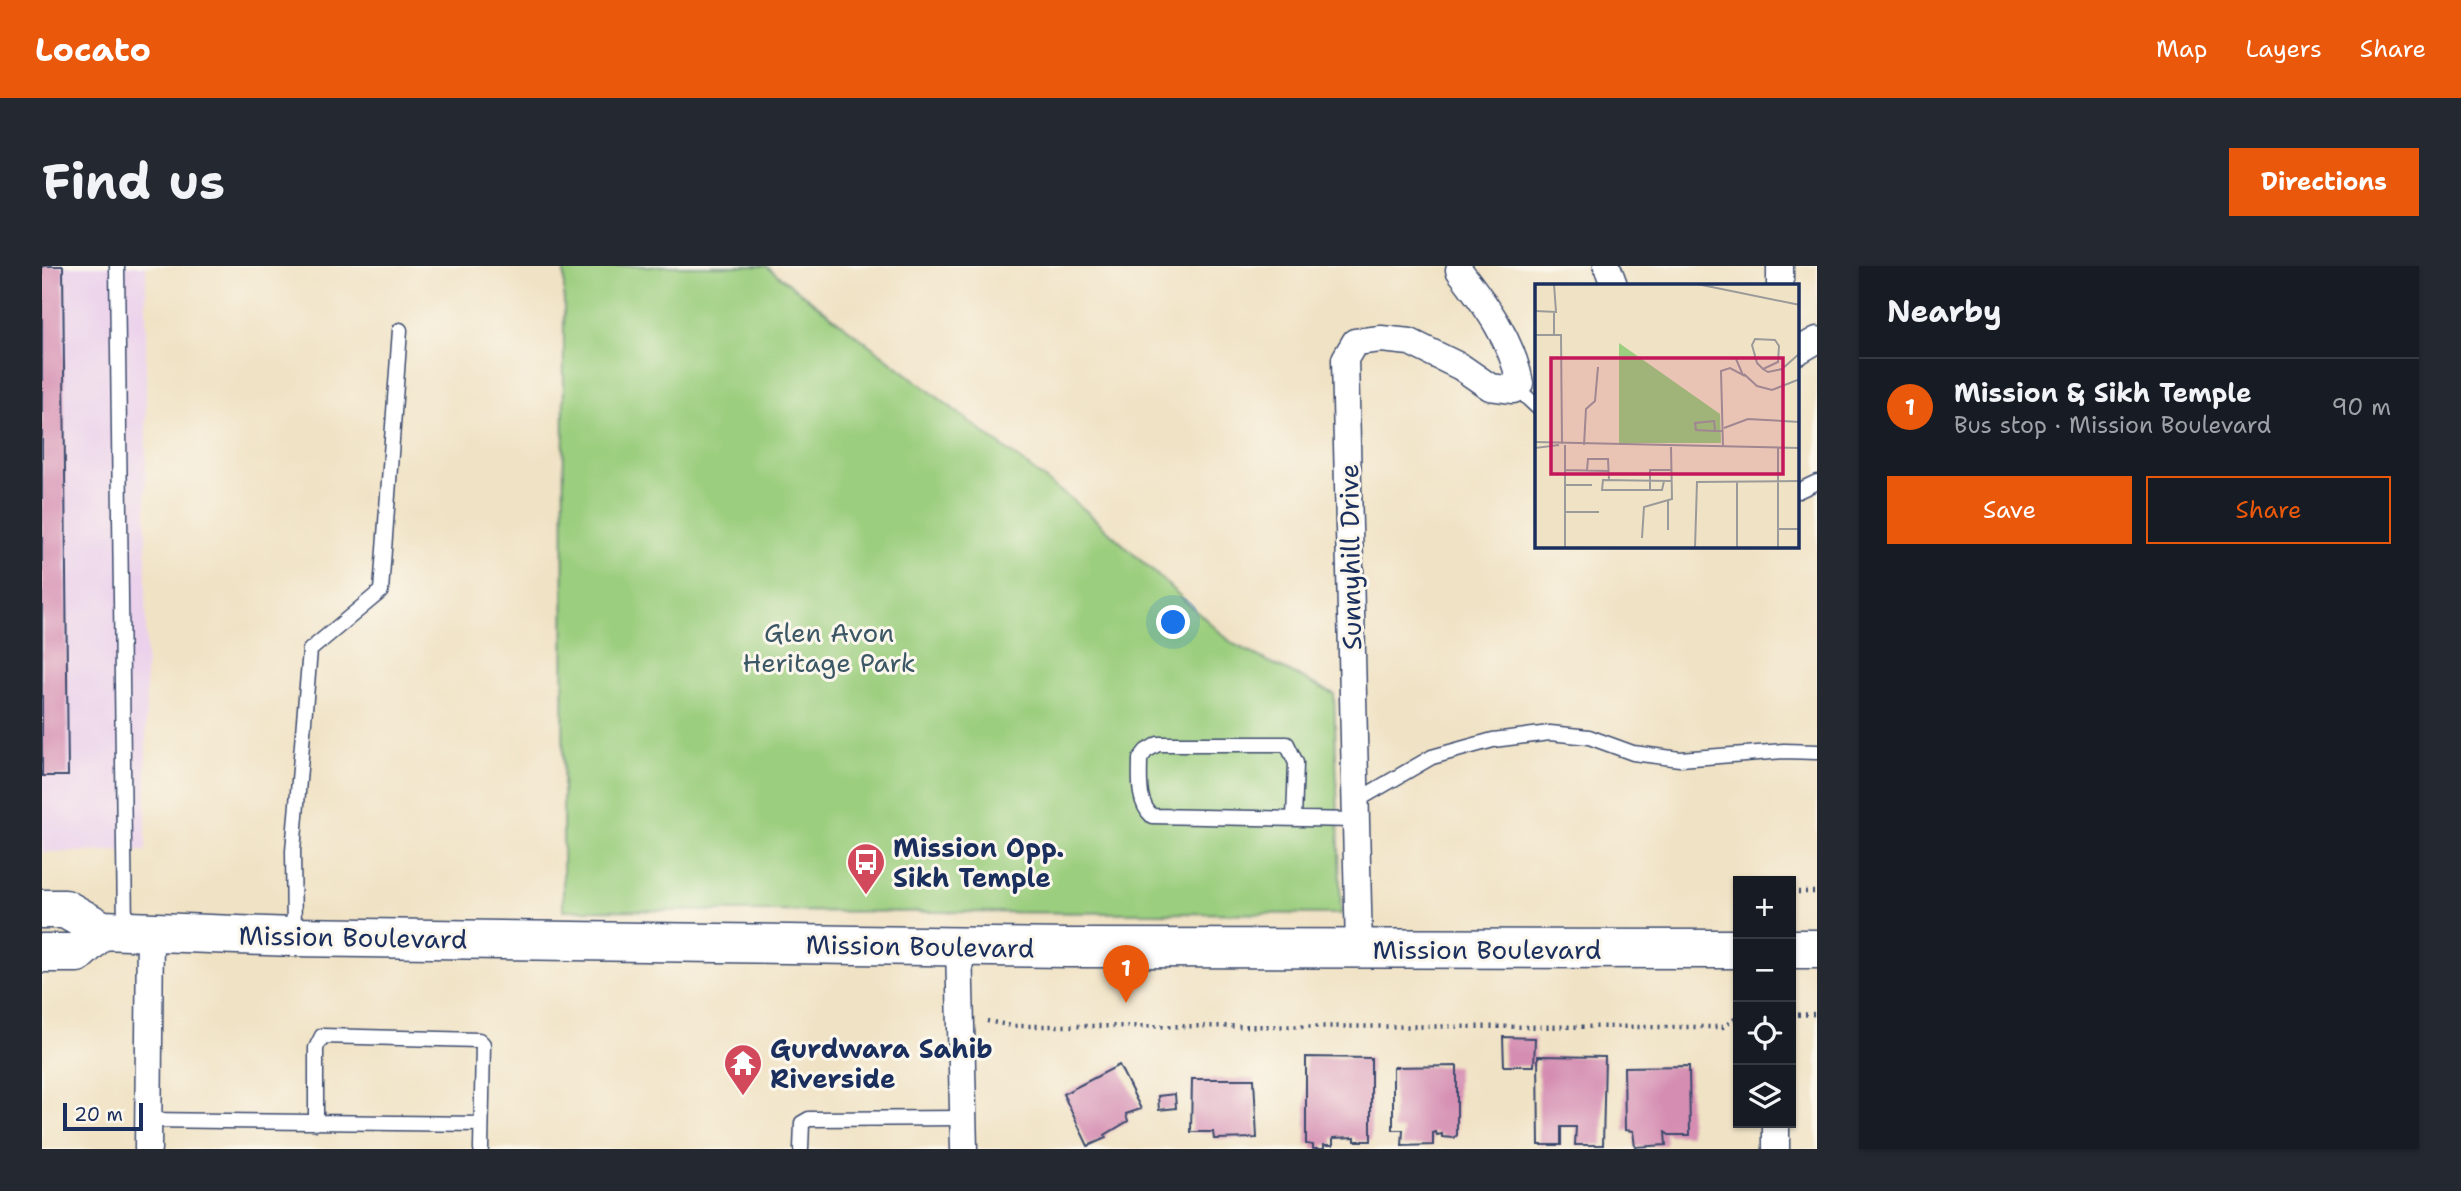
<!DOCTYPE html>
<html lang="en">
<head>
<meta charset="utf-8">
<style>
	body { margin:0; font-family:"Shantell Sans",sans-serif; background:#242831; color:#f1f3f6 }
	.controls { position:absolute; right:21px; bottom:21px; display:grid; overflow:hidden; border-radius:0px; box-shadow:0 2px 5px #0004 }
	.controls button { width:63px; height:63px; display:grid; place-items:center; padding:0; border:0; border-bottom:2px solid #363941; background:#171b24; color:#f1f3f6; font:35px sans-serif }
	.scale { position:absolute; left:21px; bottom:18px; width:80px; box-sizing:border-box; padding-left:7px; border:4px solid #1b2f5e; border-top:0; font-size:19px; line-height:24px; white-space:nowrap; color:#1b2f5e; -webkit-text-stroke:5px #fbf7ec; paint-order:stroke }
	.you { position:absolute; left:1132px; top:357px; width:24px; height:24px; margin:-18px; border:5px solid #fff; border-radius:50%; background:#1a73e8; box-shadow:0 0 0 10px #1a73e833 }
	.badge { display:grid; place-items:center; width:46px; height:46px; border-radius:50%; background:#ea580c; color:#fff; font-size:23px; font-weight:700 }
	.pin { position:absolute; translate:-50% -58px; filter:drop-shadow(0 2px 4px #0008) }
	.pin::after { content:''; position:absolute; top:37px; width:24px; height:21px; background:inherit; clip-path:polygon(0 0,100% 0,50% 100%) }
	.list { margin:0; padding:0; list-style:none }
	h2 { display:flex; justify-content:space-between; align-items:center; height:91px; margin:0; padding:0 28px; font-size:30px }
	h2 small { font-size:23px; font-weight:400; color:#9ea1a6 }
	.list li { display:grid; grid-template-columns:46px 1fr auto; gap:21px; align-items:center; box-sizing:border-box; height:98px; padding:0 28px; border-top:2px solid #363941 }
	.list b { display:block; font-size:26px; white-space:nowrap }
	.list p { margin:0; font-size:23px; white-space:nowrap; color:#9ea1a6 }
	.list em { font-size:23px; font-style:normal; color:#9ea1a6 }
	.actions { display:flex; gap:14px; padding:21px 28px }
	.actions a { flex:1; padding:16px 0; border:2px solid #ea580c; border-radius:0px; text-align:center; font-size:24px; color:#ea580c }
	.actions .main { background:#ea580c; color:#fff }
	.icon { flex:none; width:38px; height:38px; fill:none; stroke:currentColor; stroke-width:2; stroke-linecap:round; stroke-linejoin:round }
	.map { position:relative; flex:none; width:1775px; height:883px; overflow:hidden; border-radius:0px }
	header { display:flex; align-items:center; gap:42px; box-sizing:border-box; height:98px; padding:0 35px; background:#ea580c; color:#fff }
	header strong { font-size:33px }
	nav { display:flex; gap:38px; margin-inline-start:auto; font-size:24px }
	.intro { display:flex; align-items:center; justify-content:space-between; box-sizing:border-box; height:168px; padding:0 42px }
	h1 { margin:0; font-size:49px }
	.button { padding:18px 32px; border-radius:0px; background:#ea580c; color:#fff; font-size:24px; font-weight:700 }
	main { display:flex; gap:42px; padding:0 42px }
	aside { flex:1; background:#171b24; border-radius:0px; box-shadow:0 2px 5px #0004 }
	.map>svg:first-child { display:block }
	.built { fill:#ebd1ec }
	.green { fill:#9bce7e; stroke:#5b7e6e; stroke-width:2 }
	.building { fill:#d58eb2 }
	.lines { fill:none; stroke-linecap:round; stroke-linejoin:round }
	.lane-casing { stroke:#3b4a6d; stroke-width:17 }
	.street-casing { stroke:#3b4a6d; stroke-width:29 }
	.primary-casing { stroke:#3b4a6d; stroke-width:41 }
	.path { stroke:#3b4a6d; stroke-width:4.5; stroke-dasharray:2 5; stroke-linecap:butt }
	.lane { stroke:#fff; stroke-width:14 }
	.street { stroke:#fff; stroke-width:26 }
	.primary { stroke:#fff; stroke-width:38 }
	.labels { text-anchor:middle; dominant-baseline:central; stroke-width:6; stroke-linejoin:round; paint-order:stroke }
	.street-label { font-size:26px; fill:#1b2f5e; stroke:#fbf7ec }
	.park-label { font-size:26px; fill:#3b5766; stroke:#fbf7ec }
	.poi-label { font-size:26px; font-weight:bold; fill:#1b2f5e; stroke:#fbf7ec; text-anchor:start }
	.inset-road { fill:none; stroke:#9b9a9b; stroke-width:2 }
	.view { fill:#c2185b; fill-opacity:0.15; stroke:#c2185b; stroke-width:3.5 }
	.inset-edge { fill:none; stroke:#1b2f5e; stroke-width:3.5 }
</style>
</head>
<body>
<header>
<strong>Locato</strong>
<nav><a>Map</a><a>Layers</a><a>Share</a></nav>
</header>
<div class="intro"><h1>Find us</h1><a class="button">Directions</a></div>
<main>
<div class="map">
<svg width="1775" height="883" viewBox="0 0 1775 883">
	<rect width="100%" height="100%" fill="#fbf7ec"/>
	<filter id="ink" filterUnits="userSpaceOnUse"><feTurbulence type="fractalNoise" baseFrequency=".0143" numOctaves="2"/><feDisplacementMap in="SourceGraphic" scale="14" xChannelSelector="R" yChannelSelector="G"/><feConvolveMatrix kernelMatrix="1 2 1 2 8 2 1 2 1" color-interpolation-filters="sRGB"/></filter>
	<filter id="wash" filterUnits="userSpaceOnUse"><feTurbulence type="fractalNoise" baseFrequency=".00686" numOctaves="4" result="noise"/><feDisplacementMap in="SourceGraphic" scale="28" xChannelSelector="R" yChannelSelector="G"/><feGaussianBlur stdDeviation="1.57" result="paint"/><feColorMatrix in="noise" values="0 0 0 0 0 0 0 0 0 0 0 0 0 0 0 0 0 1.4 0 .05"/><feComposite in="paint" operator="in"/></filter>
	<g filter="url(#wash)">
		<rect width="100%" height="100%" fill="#f0e2c4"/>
		<path class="built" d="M0,0H104V585L0,586Z"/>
		<path class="green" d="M522,0H724L1043,244L1191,378L1292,428L1299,648L521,644Z"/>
		<g id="blocks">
			<path class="building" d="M0,0H21L26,510H0Z
				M1461,771L1493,772L1492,800H1462Z
				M1496,790L1563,791L1561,879H1533L1534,861H1519V879H1497Z
				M1264,791L1329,792V875H1313V871L1291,872V879H1282V883H1271V879L1264,878Z
				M1077,799L1099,843L1084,848L1086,855L1063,869L1064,872L1046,880L1021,828Z
				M1415,800V869L1412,872L1400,871V868L1395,869L1394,866L1391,867V879L1360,880L1361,864H1351V801Z
				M1647,800L1648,869H1627L1623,866L1624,879L1593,881L1591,865L1583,864L1582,801Z
				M1150,813H1212L1215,872L1172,873L1171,866H1149Z
				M1133,828L1134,842L1117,844L1116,830Z"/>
		</g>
	</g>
	<g filter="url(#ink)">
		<use href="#blocks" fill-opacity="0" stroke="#3b4a6d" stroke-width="2"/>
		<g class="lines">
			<defs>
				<path id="lane" d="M75,0L83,662
					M1474,121L1495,141
					M1756,225L1775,216
					M1314,535L1390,491L1451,474L1508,467L1547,471L1591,487L1638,493L1742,485L1775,486
					M1252,553L1254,497L1245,478H1116L1104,485L1098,493C1098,512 1095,536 1110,550L1314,554
					M252,669L251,585L268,384L339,325L358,64
					M106,854L439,858
					M274,857V782L280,770L437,774L441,778L439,883
					M759,883L760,857L767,853L922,852"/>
				<path id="street" d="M1565,0L1572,19
					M1738,19V0
					M1756,85L1775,74
					M917,680L922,883
					M1317,683L1303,93L1313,76L1339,73L1368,76L1419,101L1448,121L1471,124L1478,117C1470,74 1443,38 1417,4
					M106,883L108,664
					M1734,883V857"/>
				<path id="primary" d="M0,643H23L60,664L252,671L1027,682L1696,683
					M1749,683H1775
					M0,687H35L60,664"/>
			</defs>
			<use href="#lane" class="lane-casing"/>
			<use href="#street" class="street-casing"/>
			<use href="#primary" class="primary-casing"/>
			<path class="path" d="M1749,626H1775
				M1749,749L1775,748
				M945,755L971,760L1681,761L1696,751"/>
			<use href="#lane" class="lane"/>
			<use href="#street" class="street"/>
			<use href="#primary" class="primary"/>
		</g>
	</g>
	<defs>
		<symbol id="bus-pin" viewBox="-11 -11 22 30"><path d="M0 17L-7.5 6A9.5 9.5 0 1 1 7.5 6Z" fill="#d1495b" stroke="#fbf7ec"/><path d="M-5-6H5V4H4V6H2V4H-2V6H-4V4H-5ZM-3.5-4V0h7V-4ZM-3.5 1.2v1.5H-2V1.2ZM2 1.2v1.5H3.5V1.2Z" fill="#fff"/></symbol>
		<symbol id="temple-pin" viewBox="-11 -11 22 30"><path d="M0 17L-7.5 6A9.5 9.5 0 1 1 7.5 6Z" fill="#d1495b" stroke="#fbf7ec"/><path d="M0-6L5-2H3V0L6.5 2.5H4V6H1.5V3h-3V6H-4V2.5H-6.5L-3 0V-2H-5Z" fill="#fff"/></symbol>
	</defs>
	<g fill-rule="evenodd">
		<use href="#bus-pin" x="802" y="574" width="44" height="60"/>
		<use href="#temple-pin" x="679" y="775" width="44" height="60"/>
	</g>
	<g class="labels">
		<g class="street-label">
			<text transform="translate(1308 291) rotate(-91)">Sunnyhill Drive</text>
			<text transform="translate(311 671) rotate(1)">Mission Boulevard</text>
			<text transform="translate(878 680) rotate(1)">Mission Boulevard</text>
			<text x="1445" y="683">Mission Boulevard</text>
		</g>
		<g class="park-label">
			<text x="787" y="366">Glen Avon<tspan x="787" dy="30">Heritage Park</tspan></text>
		</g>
		<g class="poi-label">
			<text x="851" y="581">Mission Opp.<tspan x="851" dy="30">Sikh Temple</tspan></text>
			<text x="728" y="782">Gurdwara Sahib<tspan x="728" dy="30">Riverside</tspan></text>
		</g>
	</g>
	<g transform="translate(1493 18)">
		<rect width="264" height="264" fill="#f0e2c4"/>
		<path d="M84,59L185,130L186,159H84Z" fill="#9bce7e"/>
		<path class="inset-road" d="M162,0L265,21M0,27L21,28L19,0M0,51H19V29M19,51H26L27,160M228,85L243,78L244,62L240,56L220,55L217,61L222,79L228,85L233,88L247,85L265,69M209,90L222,102L237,106L265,95M189,144L213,135L265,138M180,147L179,137L160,139L161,146L180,147H188M0,158L265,164M49,161L51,125L60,117L63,83M188,163L186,87L195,84L208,91L201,75M0,164L24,161M30,186L74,187M52,186L53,175H73L74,196M129,197L127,206H67L68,196L137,197M30,201H57M115,206V186H137M133,217V246M30,228H64M243,245H265M107,254L109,223L137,215L136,163M30,264V161M160,264L162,198L265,197M202,264V197M243,264V164"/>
		<path class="view" d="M16,74H248V190H16Z"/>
		<rect width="264" height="264" class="inset-edge"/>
	</g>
</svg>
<div class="controls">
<button>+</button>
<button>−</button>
<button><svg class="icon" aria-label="locate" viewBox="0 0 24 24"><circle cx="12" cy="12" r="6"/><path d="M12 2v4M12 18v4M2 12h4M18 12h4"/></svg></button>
<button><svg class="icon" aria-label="layers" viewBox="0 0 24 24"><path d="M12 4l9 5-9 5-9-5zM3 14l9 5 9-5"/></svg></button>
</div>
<div class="scale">20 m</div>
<div class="you"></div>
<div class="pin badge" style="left:1084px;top:737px">1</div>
</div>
<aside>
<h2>Nearby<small></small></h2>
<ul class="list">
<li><span class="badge">1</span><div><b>Mission &amp; Sikh Temple</b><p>Bus stop · Mission Boulevard</p></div><em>90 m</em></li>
</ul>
<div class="actions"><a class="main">Save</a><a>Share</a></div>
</aside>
</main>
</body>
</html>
